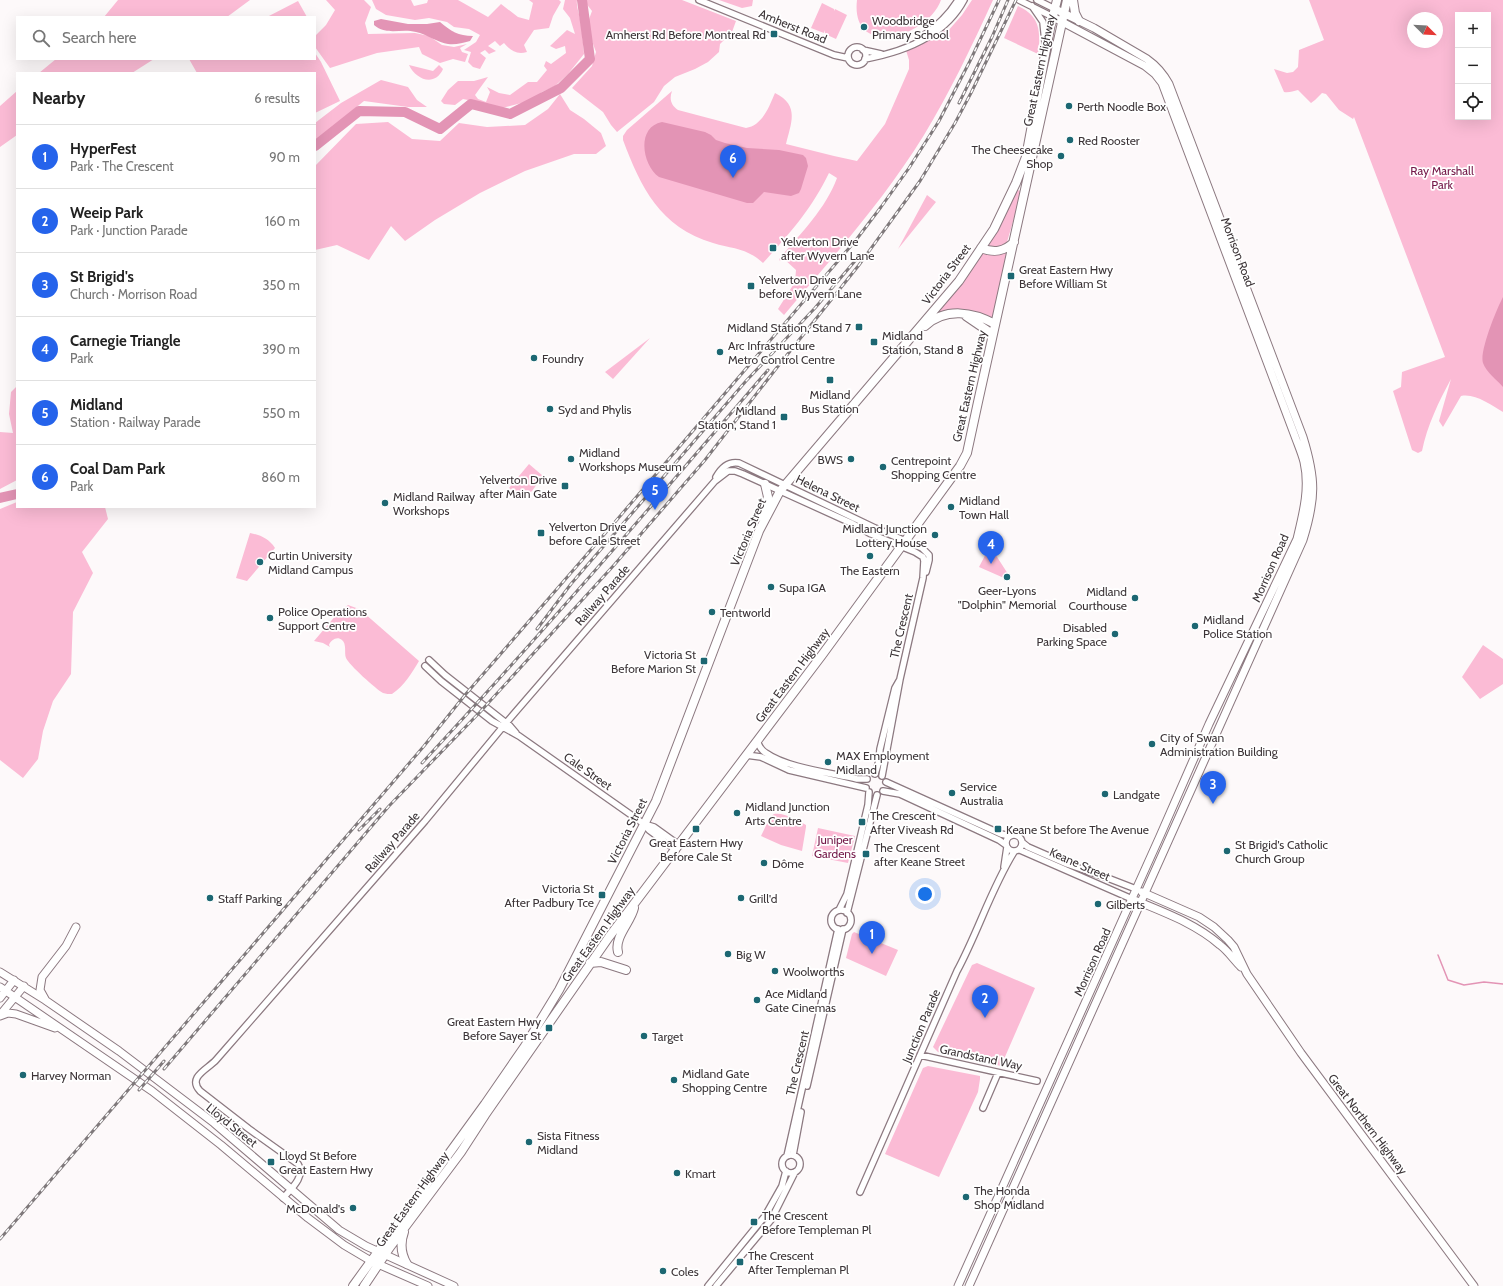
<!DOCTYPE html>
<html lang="en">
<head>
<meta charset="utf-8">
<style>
	body { margin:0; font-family:Cabin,sans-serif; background:#f2f2f2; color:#222 }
	.controls { position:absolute; right:12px; top:12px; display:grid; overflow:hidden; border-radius:0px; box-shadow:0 4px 16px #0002 }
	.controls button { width:36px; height:36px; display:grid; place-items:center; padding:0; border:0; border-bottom:1px solid #e0e0e0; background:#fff; color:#222; font:20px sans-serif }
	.compass { position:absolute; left:1407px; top:12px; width:36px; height:36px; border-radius:50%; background:#fff; box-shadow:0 4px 16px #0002; rotate:114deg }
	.you { position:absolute; left:925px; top:894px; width:14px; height:14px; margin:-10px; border:3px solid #fff; border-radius:50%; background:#1a73e8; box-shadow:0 0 0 6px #1a73e833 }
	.badge { display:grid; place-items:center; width:26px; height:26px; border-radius:50%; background:#2563eb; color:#fff; font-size:13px; font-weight:700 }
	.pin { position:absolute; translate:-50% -33px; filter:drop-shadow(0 1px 2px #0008) }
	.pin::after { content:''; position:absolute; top:21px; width:14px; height:12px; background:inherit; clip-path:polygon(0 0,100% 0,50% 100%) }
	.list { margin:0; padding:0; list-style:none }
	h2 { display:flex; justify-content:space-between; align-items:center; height:52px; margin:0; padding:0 16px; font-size:17px }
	h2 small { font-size:13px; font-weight:400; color:#767676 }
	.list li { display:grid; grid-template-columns:26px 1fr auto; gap:12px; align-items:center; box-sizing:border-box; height:64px; padding:0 16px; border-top:1px solid #e0e0e0 }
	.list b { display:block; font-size:15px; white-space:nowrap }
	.list p { margin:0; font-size:13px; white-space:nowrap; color:#767676 }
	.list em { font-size:13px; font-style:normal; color:#767676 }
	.icon { flex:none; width:22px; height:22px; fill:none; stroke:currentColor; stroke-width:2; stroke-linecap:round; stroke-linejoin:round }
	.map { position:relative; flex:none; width:1503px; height:1286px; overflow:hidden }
	.search { position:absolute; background:#fff; box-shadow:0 4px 16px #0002; left:16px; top:16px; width:300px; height:44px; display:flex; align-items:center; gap:10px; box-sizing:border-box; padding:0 14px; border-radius:0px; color:#767676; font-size:15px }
	.panel { position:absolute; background:#fff; box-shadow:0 4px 16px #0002; left:16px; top:72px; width:300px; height:436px; border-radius:0px }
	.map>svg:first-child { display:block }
	.green { fill:#fbbbd5; fill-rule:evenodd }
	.water { fill:#e394b5 }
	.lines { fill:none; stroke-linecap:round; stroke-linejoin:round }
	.stream { stroke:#e394b5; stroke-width:1.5 }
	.river { stroke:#e394b5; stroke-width:10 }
	.minor-casing { stroke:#8c7980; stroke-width:8 }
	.major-casing { stroke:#8c7980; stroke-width:9 }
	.highway-casing { stroke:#8c7980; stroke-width:10 }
	.minor { stroke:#fff; stroke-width:5.5 }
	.major { stroke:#fff; stroke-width:7 }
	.highway { stroke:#fff; stroke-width:8 }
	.rail-casing { stroke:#7f797b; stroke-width:3 }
	.rail { stroke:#fff; stroke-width:1.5; stroke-dasharray:4.5; stroke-linecap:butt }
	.poi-dot { fill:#1c6772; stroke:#fff; stroke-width:1.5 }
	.labels { text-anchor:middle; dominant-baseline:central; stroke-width:3.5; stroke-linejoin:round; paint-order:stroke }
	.poi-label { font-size:12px; fill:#3d3538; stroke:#fff; text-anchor:start }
	.street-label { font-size:12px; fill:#3d3538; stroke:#fff }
	.park-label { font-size:12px; fill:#741949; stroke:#fff }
</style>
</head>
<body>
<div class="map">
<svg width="1503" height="1286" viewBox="0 0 1503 1286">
	<rect width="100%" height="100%" fill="#fdf9fa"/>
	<path class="green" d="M118,0H250L227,17H104Z
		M326,0H364L371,7L365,23L368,34L415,33L429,36L442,45L454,47L467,44L460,48L462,52L468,54L465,62L453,59L440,63L422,54L419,47L377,53L330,68L315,47V36L326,25L335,10Z
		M372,0H411L414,6L427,3L428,0H458L488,17L501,4L518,17L529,20L533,3L529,0H559L561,2L553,16L549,28L534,30L524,45L527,52C516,55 510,50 504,43L500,46L495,41L488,46L496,51L489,54L485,50L480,53L486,58L480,69L473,67L468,62L471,52L464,50L476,42L480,35L469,29L454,27L447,22L429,18L415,20L386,15L376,9Z
		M565,0H577C576,7 579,12 580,19C582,30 583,42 584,54L568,74L555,86L542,92L533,100L502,108L484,105L473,101L463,99L455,105L444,104L441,101L448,90L458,81H474L488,77L475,95L478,99L486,102L490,92L487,87L499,93L510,95L528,82H537L547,70L544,66L546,61L551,64L566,53L565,46L556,49L550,46L567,30L575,34L570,18L563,9Z
		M586,0H682L736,21L732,32L720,44L719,52L708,62L695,69L675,77L664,86L654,102L617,132L611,125L603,112L572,88L592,66L596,52L589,33L588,22L592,11L585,2Z
		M719,0H753L752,6L742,8Z
		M857,0H941C928,37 850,60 857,0Z
		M972,0H993C972,46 950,92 924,135C884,200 833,257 784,315L778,309L795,282L796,270L783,258L780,261L779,259C800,234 825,210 837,178L829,173C811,210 790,233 763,263C747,248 733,249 713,243C660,227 641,188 623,140V136L627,130L672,91C669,99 671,105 678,110L746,128C762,126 769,107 775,93C800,105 791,123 786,144L834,156L857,161L885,124L909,69V60L905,47L940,29L947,32L962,15Z
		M1309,0H1503V412C1491,405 1475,393 1461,396L1443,427L1439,421L1451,379C1439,401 1427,426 1422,451L1418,453L1412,450L1393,391L1401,387L1402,372L1445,357L1354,117L1353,119L1339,110L1326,94L1322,93L1315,100L1311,103L1298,90C1293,91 1289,93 1284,92L1274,69L1287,73L1293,72L1298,67L1299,50L1324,40ZM1458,15H1488V117H1458ZM1413,18H1437V42H1413Z
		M298,1L307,17H267Z
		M822,3L834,9V11L835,9L847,15L836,39L825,34V30L824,33L811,28Z
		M1018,6C1040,16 1041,31 1038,54L1004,38Z
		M315,53L321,62L340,101L315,113V73H197L189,59H315Z
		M56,59H154L132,73H39Z
		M409,65L433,71L439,65L443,69C435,87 416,80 409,65Z
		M381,80L408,87L417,100L427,107H408L364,101L315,141V123L341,103Z
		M17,91V135L0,147V106Z
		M560,94L570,110L584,119L601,133L606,146L596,154H574L525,171L480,193L435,220L405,241L391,226L369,260L337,245L315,250V166L356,124L388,122L412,139L440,141L459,123L487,127L525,125L548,109Z
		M1017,190L1022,191L1007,242L1001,249L986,247Z
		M927,195L936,202L898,249Z
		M1008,250L994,322L976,314L931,318L984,251Z
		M650,338L613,379L605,372Z
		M17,386V480L0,489V432L13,433L9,414L11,392Z
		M529,464L543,476L532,491L522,499L509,488Z
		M17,502V507H105L108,519L82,552L93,573L73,612L71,674L53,701L43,731L38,759L23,778L0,760V509Z
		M250,533C261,535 269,539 275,548L247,581L236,578Z
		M990,546L1008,574L1004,578L979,567Z
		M348,605L359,609L364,613L419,661C412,673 404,686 392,694C389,694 386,694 383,693C376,689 349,665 346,658C344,653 347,644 342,640C337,636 331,640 329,645L330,647L323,643L314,641L337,614Z
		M1483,645L1503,659V684L1480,699L1462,677Z
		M774,814C784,812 797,820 806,825V827L802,851L781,845L761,836L770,817Z
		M818,828L855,836L848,863L812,856Z
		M854,932L898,950L886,976L846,958L852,934Z
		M977,963L1035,988L1001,1066L938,1052L933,1047L972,965Z
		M928,1066L980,1076V1079L978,1092L939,1177L885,1154L923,1068Z"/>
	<path class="water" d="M381,19L408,24H427L440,22C451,31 458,36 473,36L470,41C462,43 456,45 448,44C439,43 426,34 416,32C401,28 387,36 374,25V21Z
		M662,122L705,132L711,135L716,140L725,143L747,148L779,150L803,155L806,158L808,166L801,189L799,193L791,196L764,192L753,203H747L659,177C642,165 636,127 662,122Z
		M1503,297V387C1497,380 1486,372 1483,363C1479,352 1497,308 1503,297Z"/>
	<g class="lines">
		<path class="stream" d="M1438,955L1448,980L1464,985L1484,982L1503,984"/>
		<path class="river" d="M315,146L359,111L405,112L440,129L471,104L510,114L561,88L590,59L582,0
			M0,498L17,494"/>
		<defs>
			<path id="minor" d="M699,0L834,55L848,58
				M1019,0L1053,17
				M1037,0L1055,9
				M1032,6L1043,22L1045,42
				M923,36C937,26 949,15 958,0
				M848 56a9 9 0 1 1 18 0a9 9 0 1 1-18 0Z
				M863,50L881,54
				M865,59C903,52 945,36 964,0
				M716,477C721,468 728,461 739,463L875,528L922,548L929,555V560L926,572
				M429,660L445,675L510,726L516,733
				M425,666L441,681L492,721L519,736L644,824L654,827L679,845
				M757,741C759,746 762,751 766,753C787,768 832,773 857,779H867
				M746,755L761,757L789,770L866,788
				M875,774L879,761L880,749L895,688L899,681
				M886,782L1001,834L1010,836
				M883,791L900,794L999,840L1006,845
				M644,824L649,830L676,850
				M1006 843a8 8 0 1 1 16 0a8 8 0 1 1-16 0Z
				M1023,843L1028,847L1067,864L1105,877L1136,889
				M1020,850L1132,899
				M1004,867L1007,847
				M839,910L847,894L868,805L869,792
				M831 920a10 10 0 1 1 20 0a10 10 0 1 1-20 0Z
				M847,913L877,795
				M920,1055L1037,1081
				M807,1086L843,929
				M983,1108L998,1073
				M793,1155L801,1112
				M782 1164a9 9 0 1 1 18 0a9 9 0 1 1-18 0Z
				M787,1156L838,929
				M860,1192L957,971C978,932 991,889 1014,852
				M283,1198C291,1189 306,1176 298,1164L249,1129L200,1091C187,1077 208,1069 216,1060L425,821L506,723L715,481L728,471H735L743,474L851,523L871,534L915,552L923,557L924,561L923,578L900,679L882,776
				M708,1286L765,1216L782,1186L786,1171
				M716,1286L771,1220L795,1172"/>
			<path id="major" d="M1142,892L1199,917L1214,927L1228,940L1234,947L1247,974L1301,1053L1474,1286
				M1137,901C1166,913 1196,924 1220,945C1228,951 1234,960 1241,967
				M0,972L45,1000L119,1051L214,1123L339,1230L366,1246L454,1286
				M0,987L152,1091L221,1145L308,1218L344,1245L371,1261L428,1286
				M0,998L14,980
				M45,999L40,990L42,977L66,946L76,927
				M0,1015L24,986
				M0,1016L8,1013L16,1014L55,1028
				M958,1286L1160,836L1209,724L1297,539C1303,514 1310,488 1304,462C1302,454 1299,447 1296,439L1162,83L1155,74L1145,66L1053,17
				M969,1286L1303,540C1316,498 1316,479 1303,437L1169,84C1163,73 1157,66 1147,59L1094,28L1055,9"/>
			<path id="highway" d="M1073,0L1075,13L1079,21
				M981,248C994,253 1004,252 1014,242
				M966,316L988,331L992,337
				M925,326C946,307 973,312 995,324
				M761,517L768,497L765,484
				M618,952C614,937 631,922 634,908
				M590,963L601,962L626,970
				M404,1232C400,1243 401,1254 407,1264
				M353,1286L485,1104L525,1046L559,990L656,801L759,531L780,491L959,281L994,229L1016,183L1026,157L1050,28L1057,0
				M364,1286L390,1247L461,1152L485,1115L609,937L822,655L960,466L967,453L978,402L1067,0"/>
		</defs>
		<use href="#minor" class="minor-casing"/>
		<use href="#major" class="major-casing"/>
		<use href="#highway" class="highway-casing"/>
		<use href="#minor" class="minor"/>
		<use href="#major" class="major"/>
		<use href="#highway" class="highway"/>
		<defs>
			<path id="rail" d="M959,103L992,37L1008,0
				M537,629L571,584L746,381L815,308L860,255
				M422,763C541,635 655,502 768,370
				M359,830L380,809
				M164,1069L389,806L480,712L615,564L705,460L775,370L859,265L920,181L955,123L971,93L1016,0
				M139,1090L164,1061
				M0,1239L424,746L465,695L615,522L856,240L881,207L909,168L939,121L970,61L999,0"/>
		</defs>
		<use href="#rail" class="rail-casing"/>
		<use href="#rail" class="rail"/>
	</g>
	<g class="poi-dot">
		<circle cx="864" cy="27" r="4"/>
		<rect x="770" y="30" width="8" height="8" rx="2"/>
		<circle cx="1069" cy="106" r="4"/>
		<circle cx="1070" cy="140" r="4"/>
		<circle cx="1061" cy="156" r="4"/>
		<rect x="769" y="244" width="8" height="8" rx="2"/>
		<rect x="1007" y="272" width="8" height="8" rx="2"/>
		<rect x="747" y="282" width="8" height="8" rx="2"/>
		<rect x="855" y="323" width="8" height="8" rx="2"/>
		<rect x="870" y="338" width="8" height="8" rx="2"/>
		<circle cx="720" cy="352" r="4"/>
		<circle cx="534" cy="358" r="4"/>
		<rect x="826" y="376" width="8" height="8" rx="2"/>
		<circle cx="550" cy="409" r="4"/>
		<rect x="780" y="413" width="8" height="8" rx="2"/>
		<circle cx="571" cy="459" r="4"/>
		<circle cx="851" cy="459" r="4"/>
		<circle cx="883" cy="467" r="4"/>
		<rect x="561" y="482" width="8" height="8" rx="2"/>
		<circle cx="385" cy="503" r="4"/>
		<circle cx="951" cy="507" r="4"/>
		<rect x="537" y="529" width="8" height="8" rx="2"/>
		<circle cx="935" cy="535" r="4"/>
		<circle cx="870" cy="556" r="4"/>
		<circle cx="260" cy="562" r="4"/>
		<circle cx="1007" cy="577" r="4"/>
		<circle cx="771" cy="587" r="4"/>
		<circle cx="1135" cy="598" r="4"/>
		<circle cx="712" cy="612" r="4"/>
		<circle cx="270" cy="618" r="4"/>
		<circle cx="1195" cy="626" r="4"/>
		<circle cx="1115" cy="634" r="4"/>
		<rect x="700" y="657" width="8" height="8" rx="2"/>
		<circle cx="1152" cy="744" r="4"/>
		<circle cx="828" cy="762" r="4"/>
		<circle cx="952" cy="793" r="4"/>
		<circle cx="1105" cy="794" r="4"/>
		<circle cx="737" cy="813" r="4"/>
		<rect x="858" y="818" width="8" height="8" rx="2"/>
		<rect x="692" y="825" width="8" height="8" rx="2"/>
		<rect x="994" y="825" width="8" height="8" rx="2"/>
		<circle cx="1227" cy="851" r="4"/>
		<rect x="862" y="850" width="8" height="8" rx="2"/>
		<circle cx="764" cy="863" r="4"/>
		<rect x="598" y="891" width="8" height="8" rx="2"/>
		<circle cx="210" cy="898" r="4"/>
		<circle cx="741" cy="898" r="4"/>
		<circle cx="1098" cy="904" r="4"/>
		<circle cx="728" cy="954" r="4"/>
		<circle cx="775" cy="971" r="4"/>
		<circle cx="757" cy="1000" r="4"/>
		<rect x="545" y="1024" width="8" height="8" rx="2"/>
		<circle cx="644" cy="1036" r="4"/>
		<circle cx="23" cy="1075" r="4"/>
		<circle cx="674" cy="1080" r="4"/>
		<circle cx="529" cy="1142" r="4"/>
		<rect x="267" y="1158" width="8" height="8" rx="2"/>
		<circle cx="677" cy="1173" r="4"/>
		<circle cx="966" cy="1197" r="4"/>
		<circle cx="353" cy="1208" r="4"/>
		<rect x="750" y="1218" width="8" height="8" rx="2"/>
		<rect x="736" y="1258" width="8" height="8" rx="2"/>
		<circle cx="663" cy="1271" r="4"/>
	</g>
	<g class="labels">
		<g class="poi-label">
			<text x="872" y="20">Woodbridge<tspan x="872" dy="14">Primary School</tspan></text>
			<text x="766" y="34" text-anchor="end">Amherst Rd Before Montreal Rd</text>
			<text x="1077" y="106">Perth Noodle Box</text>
			<text x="1078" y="140">Red Rooster</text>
			<text x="1053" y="149" text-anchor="end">The Cheesecake<tspan x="1053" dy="14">Shop</tspan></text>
			<text x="781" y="241">Yelverton Drive<tspan x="781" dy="14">after Wyvern Lane</tspan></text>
			<text x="1019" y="269">Great Eastern Hwy<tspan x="1019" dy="14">Before William St</tspan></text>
			<text x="759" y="279">Yelverton Drive<tspan x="759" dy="14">before Wyvern Lane</tspan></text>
			<text x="851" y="327" text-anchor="end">Midland Station, Stand 7</text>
			<text x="882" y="335">Midland<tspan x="882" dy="14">Station, Stand 8</tspan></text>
			<text x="728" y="345">Arc Infrastructure<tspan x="728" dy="14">Metro Control Centre</tspan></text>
			<text x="542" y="358">Foundry</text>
			<text x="830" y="394" text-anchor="middle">Midland<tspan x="830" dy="14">Bus Station</tspan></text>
			<text x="558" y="409">Syd and Phylis</text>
			<text x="776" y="410" text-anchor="end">Midland<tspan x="776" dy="14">Station, Stand 1</tspan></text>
			<text x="579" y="452">Midland<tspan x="579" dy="14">Workshops Museum</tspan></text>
			<text x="843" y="459" text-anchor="end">BWS</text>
			<text x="891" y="460">Centrepoint<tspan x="891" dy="14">Shopping Centre</tspan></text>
			<text x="557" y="479" text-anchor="end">Yelverton Drive<tspan x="557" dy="14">after Main Gate</tspan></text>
			<text x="393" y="496">Midland Railway<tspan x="393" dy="14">Workshops</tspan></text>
			<text x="959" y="500">Midland<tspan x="959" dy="14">Town Hall</tspan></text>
			<text x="549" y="526">Yelverton Drive<tspan x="549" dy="14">before Cale Street</tspan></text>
			<text x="927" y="528" text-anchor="end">Midland Junction<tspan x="927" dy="14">Lottery House</tspan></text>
			<text x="268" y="555">Curtin University<tspan x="268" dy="14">Midland Campus</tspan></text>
			<text x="870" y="570" text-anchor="middle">The Eastern</text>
			<text x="779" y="587">Supa IGA</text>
			<text x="1007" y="590" text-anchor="middle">Geer-Lyons<tspan x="1007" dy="14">"Dolphin" Memorial</tspan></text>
			<text x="1127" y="591" text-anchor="end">Midland<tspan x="1127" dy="14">Courthouse</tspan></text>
			<text x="278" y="611">Police Operations<tspan x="278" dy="14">Support Centre</tspan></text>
			<text x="720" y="612">Tentworld</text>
			<text x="1203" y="619">Midland<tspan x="1203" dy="14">Police Station</tspan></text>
			<text x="1107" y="627" text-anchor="end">Disabled<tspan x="1107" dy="14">Parking Space</tspan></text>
			<text x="696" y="654" text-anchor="end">Victoria St<tspan x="696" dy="14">Before Marion St</tspan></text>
			<text x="1160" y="737">City of Swan<tspan x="1160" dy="14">Administration Building</tspan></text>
			<text x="836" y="755">MAX Employment<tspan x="836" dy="14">Midland</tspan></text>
			<text x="960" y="786">Service<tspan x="960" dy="14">Australia</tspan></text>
			<text x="1113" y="794">Landgate</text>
			<text x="745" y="806">Midland Junction<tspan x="745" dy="14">Arts Centre</tspan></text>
			<text x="870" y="815">The Crescent<tspan x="870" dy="14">After Viveash Rd</tspan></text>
			<text x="1006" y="829">Keane St before The Avenue</text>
			<text x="696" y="842" text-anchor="middle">Great Eastern Hwy<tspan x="696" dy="14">Before Cale St</tspan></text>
			<text x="1235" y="844">St Brigid's Catholic<tspan x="1235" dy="14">Church Group</tspan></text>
			<text x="874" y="847">The Crescent<tspan x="874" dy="14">after Keane Street</tspan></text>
			<text x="772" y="863">Dôme</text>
			<text x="594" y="888" text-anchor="end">Victoria St<tspan x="594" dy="14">After Padbury Tce</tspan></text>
			<text x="218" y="898">Staff Parking</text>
			<text x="749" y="898">Grill'd</text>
			<text x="1106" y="904">Gilberts</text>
			<text x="736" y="954">Big W</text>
			<text x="783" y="971">Woolworths</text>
			<text x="765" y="993">Ace Midland<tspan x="765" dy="14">Gate Cinemas</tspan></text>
			<text x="541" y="1021" text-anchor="end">Great Eastern Hwy<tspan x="541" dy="14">Before Sayer St</tspan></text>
			<text x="652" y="1036">Target</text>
			<text x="682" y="1073">Midland Gate<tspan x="682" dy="14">Shopping Centre</tspan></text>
			<text x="31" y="1075">Harvey Norman</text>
			<text x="537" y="1135">Sista Fitness<tspan x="537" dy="14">Midland</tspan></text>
			<text x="279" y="1155">Lloyd St Before<tspan x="279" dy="14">Great Eastern Hwy</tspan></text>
			<text x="685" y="1173">Kmart</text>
			<text x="974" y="1190">The Honda<tspan x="974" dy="14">Shop Midland</tspan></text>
			<text x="345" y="1208" text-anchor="end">McDonald's</text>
			<text x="762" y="1215">The Crescent<tspan x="762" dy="14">Before Templeman Pl</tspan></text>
			<text x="748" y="1255">The Crescent<tspan x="748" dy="14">After Templeman Pl</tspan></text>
			<text x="671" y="1271">Coles</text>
		</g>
		<g class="street-label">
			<text transform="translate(793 26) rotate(22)">Amherst Road</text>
			<text transform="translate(1039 70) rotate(-78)">Great Eastern Highway</text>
			<text transform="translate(1238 252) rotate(69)">Morrison Road</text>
			<text transform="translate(946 274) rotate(-53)">Victoria Street</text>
			<text transform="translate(969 386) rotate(-77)">Great Eastern Highway</text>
			<text transform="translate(828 493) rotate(26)">Helena Street</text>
			<text transform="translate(748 532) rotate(-67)">Victoria Street</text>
			<text transform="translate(1270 568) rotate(-66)">Morrison Road</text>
			<text transform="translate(602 595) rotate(-49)">Railway Parade</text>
			<text transform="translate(901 626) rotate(-77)">The Crescent</text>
			<text transform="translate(792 675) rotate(-53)">Great Eastern Highway</text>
			<text transform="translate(588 771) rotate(35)">Cale Street</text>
			<text transform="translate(627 831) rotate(-63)">Victoria Street</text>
			<text transform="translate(392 842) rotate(-49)">Railway Parade</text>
			<text transform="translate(1080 864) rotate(24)">Keane Street</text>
			<text transform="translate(598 934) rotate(-54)">Great Eastern Highway</text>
			<text transform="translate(1092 962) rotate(-66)">Morrison Road</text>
			<text transform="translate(921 1026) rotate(-67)">Junction Parade</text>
			<text transform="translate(981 1057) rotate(12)">Grandstand Way</text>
			<text transform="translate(797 1063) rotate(-77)">The Crescent</text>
			<text transform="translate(1368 1124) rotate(53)">Great Northern Highway</text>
			<text transform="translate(232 1125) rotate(39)">Lloyd Street</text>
			<text transform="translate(412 1199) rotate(-54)">Great Eastern Highway</text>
		</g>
		<g class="park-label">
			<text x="1442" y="170">Ray Marshall<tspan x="1442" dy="14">Park</tspan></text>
			<text x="835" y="839">Juniper<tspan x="835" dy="14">Gardens</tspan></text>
		</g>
	</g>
</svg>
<div class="controls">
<button>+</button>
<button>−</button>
<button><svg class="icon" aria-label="locate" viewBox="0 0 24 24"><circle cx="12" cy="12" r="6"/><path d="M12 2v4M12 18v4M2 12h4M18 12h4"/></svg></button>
</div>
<svg class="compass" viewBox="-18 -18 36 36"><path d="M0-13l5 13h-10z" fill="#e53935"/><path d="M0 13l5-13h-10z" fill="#767676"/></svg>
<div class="you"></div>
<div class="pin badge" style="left:872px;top:954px">1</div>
<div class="pin badge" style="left:985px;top:1018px">2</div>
<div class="pin badge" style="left:1213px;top:804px">3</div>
<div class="pin badge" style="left:991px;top:564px">4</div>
<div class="pin badge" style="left:655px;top:510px">5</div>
<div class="pin badge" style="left:733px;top:178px">6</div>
<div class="search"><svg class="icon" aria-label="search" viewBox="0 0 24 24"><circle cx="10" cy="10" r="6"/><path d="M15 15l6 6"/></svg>Search here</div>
<section class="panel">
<h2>Nearby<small>6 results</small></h2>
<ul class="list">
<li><span class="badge">1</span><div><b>HyperFest</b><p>Park · The Crescent</p></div><em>90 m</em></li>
<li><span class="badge">2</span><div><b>Weeip Park</b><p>Park · Junction Parade</p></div><em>160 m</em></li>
<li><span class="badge">3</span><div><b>St Brigid's</b><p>Church · Morrison Road</p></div><em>350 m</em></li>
<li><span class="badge">4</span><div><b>Carnegie Triangle</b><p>Park</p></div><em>390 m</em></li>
<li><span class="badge">5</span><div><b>Midland</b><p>Station · Railway Parade</p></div><em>550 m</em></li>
<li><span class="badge">6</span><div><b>Coal Dam Park</b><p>Park</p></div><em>860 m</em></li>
</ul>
</section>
</div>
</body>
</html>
